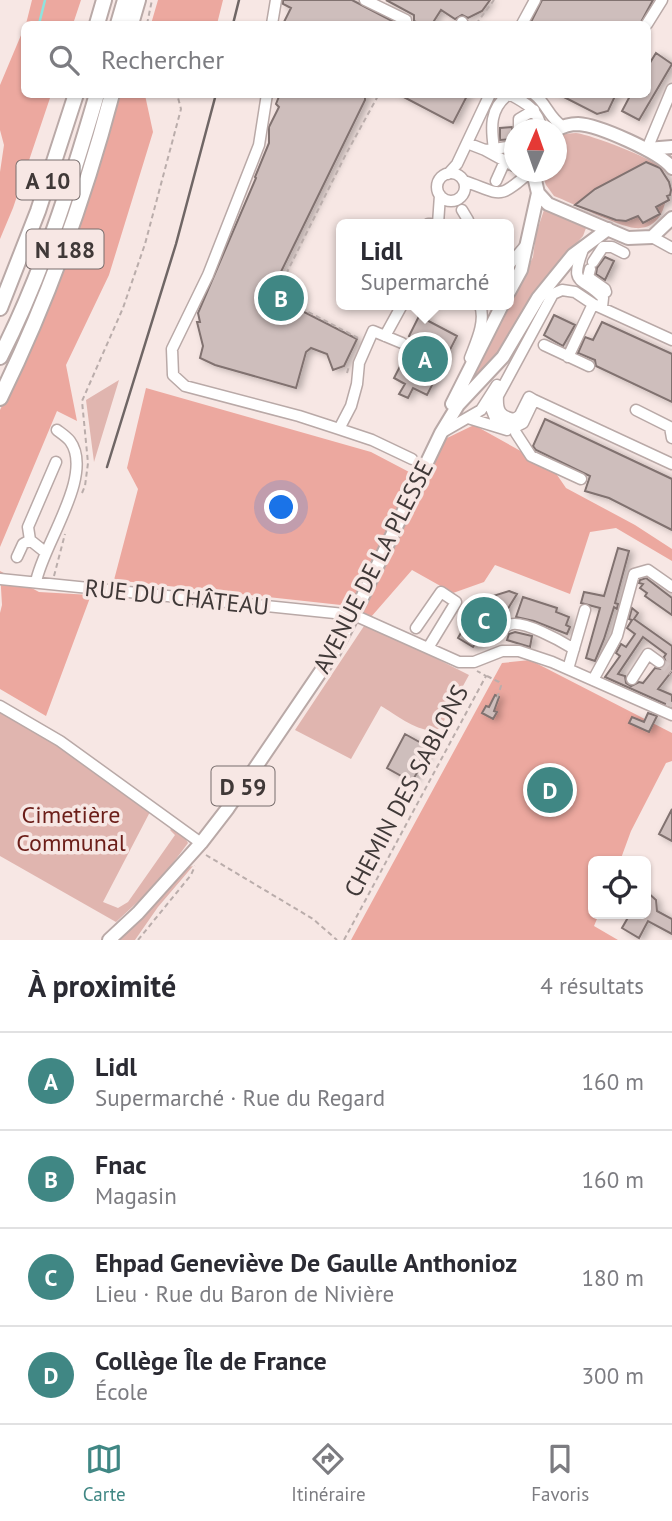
<!DOCTYPE html>
<html lang="fr">
<head>
<meta charset="utf-8">
<style>
	body { margin:0; font-family:"PT Sans",sans-serif; background:#f7f7f7; color:#2b2b33 }
	.controls { position:absolute; right:21px; bottom:21px; display:grid; overflow:hidden; border-radius:10px; box-shadow:0 2px 5px #0004 }
	.controls button { width:63px; height:63px; display:grid; place-items:center; padding:0; border:0; border-bottom:2px solid #e1e1e2; background:#fff; color:#2b2b33; font:35px sans-serif }
	.compass { position:absolute; left:504px; top:119px; width:63px; height:63px; border-radius:50%; background:#fff; box-shadow:0 2px 5px #0004; rotate:2deg }
	.you { position:absolute; left:282px; top:508px; width:24px; height:24px; margin:-18px; border:5px solid #fff; border-radius:50%; background:#1a73e8; box-shadow:0 0 0 10px #1a73e833 }
	.badge { display:grid; place-items:center; width:46px; height:46px; border-radius:50%; background:#408784; color:#fff; font-size:23px; font-weight:700 }
	.pin { position:absolute; translate:-50% -50%; border:4px solid #fff; box-shadow:0 2px 7px #0006 }
	.popup { position:absolute; left:336px; top:219px; width:178px; height:91px; box-sizing:border-box; display:grid; place-content:center; border-radius:10px; background:#fff; filter:drop-shadow(0 2px 5px #0005); font-size:23px; white-space:nowrap; color:#7c7c81 }
	.popup b { font-size:26px; color:#2b2b33 }
	.popup::after { content:''; position:absolute; left:50%; top:100%; margin-left:-14px; border:14px solid transparent; border-top-color:#fff }
	.list { margin:0; padding:0; list-style:none }
	h2 { display:flex; justify-content:space-between; align-items:center; height:91px; margin:0; padding:0 28px; font-size:30px }
	h2 small { font-size:23px; font-weight:400; color:#7c7c81 }
	.list li { display:grid; grid-template-columns:46px 1fr auto; gap:21px; align-items:center; box-sizing:border-box; height:98px; padding:0 28px; border-top:2px solid #e1e1e2 }
	.list b { display:block; font-size:26px; white-space:nowrap }
	.list p { margin:0; font-size:23px; white-space:nowrap; color:#7c7c81 }
	.list em { font-size:23px; font-style:normal; color:#7c7c81 }
	.icon { flex:none; width:38px; height:38px; fill:none; stroke:currentColor; stroke-width:2; stroke-linecap:round; stroke-linejoin:round }
	.map { position:relative; flex:none; width:672px; height:940px; overflow:hidden }
	.search { position:absolute; background:#fff; box-shadow:0 2px 5px #0004; left:21px; right:21px; top:21px; height:77px; display:flex; align-items:center; gap:18px; box-sizing:border-box; padding:0 24px; border-radius:10px; color:#7c7c81; font-size:26px }
	.sheet { height:483px; background:#fff }
	nav { display:flex; justify-content:space-around; align-items:center; box-sizing:border-box; height:98px; border-top:2px solid #e1e1e2; background:#fff; font-size:19px; color:#7c7c81 }
	nav a { display:grid; justify-items:center; gap:4px }
	nav .on { color:#408784 }
	.map>svg:first-child { display:block }
	.green { fill:#e0b5af }
	.forest { fill:#eca89f }
	.lines { fill:none; stroke-linecap:round; stroke-linejoin:round }
	.stream { stroke:#8fe3de; stroke-width:2.5 }
	.building { fill:#cebebc; stroke:#817270; stroke-width:2; fill-rule:evenodd; filter:url(#shadow) }
	.minor-tunnel { stroke:#d2c4c2; stroke-width:10; stroke-dasharray:10 5; stroke-linecap:butt }
	.minor-casing { stroke:#b9a9a7; stroke-width:13 }
	.major-casing { stroke:#b9a9a7; stroke-width:16 }
	.highway-casing { stroke:#b9a9a7; stroke-width:18 }
	.path { stroke:#baadab; stroke-width:2; stroke-dasharray:5 3.5; stroke-linecap:butt }
	.minor { stroke:#fff; stroke-width:10 }
	.major { stroke:#fff; stroke-width:12 }
	.highway { stroke:#fff; stroke-width:14 }
	.rail { stroke:#6f6665; stroke-width:2.5 }
	.labels { text-anchor:middle; dominant-baseline:central; stroke-width:7; stroke-linejoin:round; paint-order:stroke }
	.shield { fill:#f7e7e4; stroke:#776d6c; stroke-width:2 }
	.shield-label { font-size:23px; font-weight:bold; fill:#403938 }
	.street-label { font-size:24px; fill:#403938; stroke:#f7e7e4 }
	.park-label { font-size:24px; fill:#6c1e19; stroke:#f7e7e4 }
</style>
</head>
<body>
<div class="map">
<svg width="672" height="940" viewBox="0 0 672 940">
	<defs>
		<filter id="shadow"><feDropShadow dx="4" dy="2" stdDeviation="3.5" flood-color="#0004"/></filter>
	</defs>
	<rect width="100%" height="100%" fill="#f7e7e4"/>
	<path class="green" d="M576,133C592,135 651,158 662,168C672,190 666,231 635,228C617,226 573,203 554,196L546,185L541,172H556L557,138L562,134Z
		M544,210L586,228L583,236L548,275L507,346L470,385L533,257L536,234Z
		M119,380L94,462L86,400Z
		M366,623L469,675L440,728C423,737 397,715 381,706L351,759L295,730Z
		M0,711L43,736L151,810L103,902L118,908L128,902L175,835L170,830L174,826L183,834L188,843L158,883L116,922L0,856Z
		M193,866L158,907L135,940H116L153,906L189,867Z"/>
	<path class="forest" d="M32,0H81L73,24H26Z
		M158,0H223L217,24H151Z
		M24,28V94L51,95L13,208L0,239V172L4,145L0,130V85Z
		M121,95H145L153,132L109,275L66,365L77,421L57,411L0,547V410L52,299Z
		M146,388L371,452L411,473L425,475L445,439L474,425L553,469L566,488L635,525L672,549V561L616,528L590,532L570,594L495,565L484,582L453,593L412,570L371,617L341,605L114,580L138,489L127,468Z
		M0,571L39,592L91,595L46,716L0,689V613L2,605Z
		M530,660L672,733V761L666,763L631,831L620,861H593V914H599L594,926L618,940H351L502,663Z"/>
	<g class="lines">
		<path class="stream" d="M39,24L45,0"/>
	</g>
	<path class="building" d="M283,0H352L398,24H283L291,8L283,4Z
		M386,0H490L482,11L468,18L462,15L455,19L441,10L432,24H420L414,21V15Z
		M542,0H653L640,24H530Z
		M656,53L672,64L639,120L622,111L631,94H648V66Z
		M280,94H365V100L274,286L296,308L357,339L344,366L333,370L327,354L311,348L306,352L296,388L215,365L200,358L203,346L197,322H200L198,313L256,178L255,177L269,143V127L279,107L276,104Z
		M398,94H468L453,123Z
		M558,94H616L608,111L597,114Z
		M512,127L514,139L500,140V128Z
		M646,162L660,168L669,182L671,190L670,195L667,196L669,200L656,207L660,214L643,223L638,216L626,221L616,220L575,205L595,189Z
		M605,257L614,261L605,280L596,274L597,268Z
		M554,315L575,325L563,346L544,335Z
		M419,316L457,336L427,395L413,388L408,398L399,394L405,384L394,378L414,339L409,336Z
		M602,322L672,354V402L596,366L595,360L578,353L585,337L593,340Z
		M545,419L672,479V530L609,498L585,491L590,476L536,450L533,446Z
		M618,548L629,551L615,603L618,604L617,609L614,607L604,639L595,661L586,658L600,608L581,603L584,592L604,596Z
		M646,578L672,598V615L645,596L647,593L640,588L643,584L639,583L640,580Z
		M509,591L517,594L499,623L493,621L477,645L475,644L473,647L458,638L480,600Z
		M523,597L557,608L556,612L569,617L566,625L570,627L567,634L534,621L516,617Z
		M632,608L638,613L634,619L672,646V671L658,689L672,695V707L605,677L620,656L616,653L621,644L626,647L635,634L627,628L632,620L629,619ZM643,637L666,654L664,657L666,663L661,669L655,668L643,683L639,682L631,686L626,683L625,676L618,674Z
		M515,632L532,636L530,647L507,640L509,634Z
		M495,695L499,697L494,711L497,712L493,719L482,713L486,706L489,707Z
		M648,713L657,716L649,732L629,723L632,717L644,722Z
		M405,734L430,748L412,782L387,768Z
		M672,809V841L659,834Z
		M646,891L656,900L657,911L672,919V934L648,921L639,938L622,928L630,914H646Z"/>
	<g class="lines">
		<path class="minor-tunnel" d="M659,662L672,671
			M670,707L672,702"/>
		<defs>
			<path id="minor" d="M365,0L406,20V24
				M462,22L463,24
				M272,24L276,0
				M522,24L535,0
				M647,24L662,0
				M267,94L259,145L208,275L172,349L173,375L185,386L299,416L339,429L351,406L357,384L359,363L373,331L402,343
				M509,94C526,103 538,109 542,130
				M534,94C547,104 548,116 562,126
				M519,130V119L534,110
				M467,143L485,150L494,149C491,128 489,109 509,94
				M494,149L514,146
				M647,149L672,89
				M485,150L514,166
				M437 187a14 14 0 1 1 28 0a14 14 0 1 1-28 0Z
				M448,174L457,164L490,94
				M464,181C502,194 497,201 530,172
				M496,181L505,161
				M462,210L468,220L467,224
				M428,224H431
				M438,224L440,195
				M652,237L672,248
				M584,247C568,288 582,275 603,298L602,307
				M593,262L603,247H612L624,253
				M509,265L526,245
				M590,269L588,277L605,289L606,292
				M385,336L402,305
				M544,345L589,366
				M568,357L593,304
				M470,358C476,342 486,322 480,305
				M534,400L529,397L520,415L515,419C500,417 497,410 498,396L553,294L562,290L575,292L593,304L672,340
				M488,401L495,418L513,428L523,423L534,400L672,464
				M636,410L670,427L672,438
				M468,418L507,430
				M339,429L372,440L412,459
				M441,433L481,410L497,385
				M516,433L531,456L581,479
				M45,552L30,540L28,527L56,462
				M17,557L23,544L30,540
				M0,579L354,615L459,662H474L502,651H519L552,662L672,715
				M36,582C42,546 95,475 70,441C67,437 61,433 57,430
				M416,628L441,592L456,602L428,648
				M495,636C499,633 504,627 509,625C522,619 561,641 574,649
				M568,669L585,610
				M632,679L648,654L659,662
				M593,680L617,636L634,574L648,570L672,587
				M0,706L60,741L201,843"/>
			<path id="major" d="M556,130C563,126 570,124 578,124C598,125 660,152 672,168
				M647,149L672,147
				M533,172L538,193L548,204L628,238L652,237L672,218
				M509,292L521,270L538,193
				M452,404L502,305
				M109,940L138,913L201,843L228,808L334,652L362,598L441,433L458,405L503,357L538,298L573,255L608,229"/>
			<path id="highway" d="M97,24L104,0
				M118,24L125,0
				M131,24L138,0
				M0,308L38,211L76,94
				M0,357C42,275 71,183 97,94
				M0,398C48,300 84,200 112,94"/>
		</defs>
		<use href="#minor" class="minor-casing"/>
		<use href="#major" class="major-casing"/>
		<use href="#highway" class="highway-casing"/>
		<path class="path" d="M147,24L152,0
			M476,24L494,0
			M358,338L295,305L279,288L346,154L379,94
			M347,373L349,366
			M82,493L85,486L88,463L82,401L123,308L145,244L181,109L177,94
			M54,576L65,534
			M487,676L499,682L501,686L496,701
			M206,855L313,919L337,940
			M138,940L191,875L195,866
			M344,940L486,676L477,671"/>
		<use href="#minor" class="minor"/>
		<use href="#major" class="major"/>
		<use href="#highway" class="highway"/>
		<path class="rail" d="M233,24L239,0
			M107,467L176,244L216,94"/>
	</g>
	<g class="labels">
		<g class="shield">
			<rect x="16.5" y="160.5" width="63" height="39" rx="5"/>
			<rect x="26.5" y="229.5" width="77" height="39" rx="5"/>
			<rect x="211.5" y="766.5" width="63" height="39" rx="5"/>
		</g>
		<g class="shield-label">
			<text x="48" y="180">A 10</text>
			<text x="65" y="249">N 188</text>
			<text x="243" y="786">D 59</text>
		</g>
		<g class="street-label">
			<text transform="translate(373 567) rotate(-63)">AVENUE DE LA PLESSE</text>
			<text transform="translate(177 597) rotate(6)">RUE DU CHÂTEAU</text>
			<text transform="translate(406 791) rotate(-62)">CHEMIN DES SABLONS</text>
		</g>
		<g class="park-label">
			<text x="71" y="814">Cimetière<tspan x="71" dy="28">Communal</tspan></text>
		</g>
	</g>
</svg>
<div class="controls">
<button><svg class="icon" aria-label="locate" viewBox="0 0 24 24"><circle cx="12" cy="12" r="6"/><path d="M12 2v4M12 18v4M2 12h4M18 12h4"/></svg></button>
</div>
<svg class="compass" viewBox="-18 -18 36 36"><path d="M0-13l5 13h-10z" fill="#e53935"/><path d="M0 13l5-13h-10z" fill="#7c7c81"/></svg>
<div class="you"></div>
<div class="pin badge" style="left:425px;top:359px">A</div>
<div class="popup"><b>Lidl</b>Supermarché</div>
<div class="pin badge" style="left:281px;top:298px">B</div>
<div class="pin badge" style="left:484px;top:620px">C</div>
<div class="pin badge" style="left:550px;top:790px">D</div>
<div class="search"><svg class="icon" aria-label="search" viewBox="0 0 24 24"><circle cx="10" cy="10" r="6"/><path d="M15 15l6 6"/></svg>Rechercher</div>
</div>
<section class="sheet">
<h2>À proximité<small>4 résultats</small></h2>
<ul class="list">
<li><span class="badge">A</span><div><b>Lidl</b><p>Supermarché · Rue du Regard</p></div><em>160 m</em></li>
<li><span class="badge">B</span><div><b>Fnac</b><p>Magasin</p></div><em>160 m</em></li>
<li><span class="badge">C</span><div><b>Ehpad Geneviève De Gaulle Anthonioz</b><p>Lieu · Rue du Baron de Nivière</p></div><em>180 m</em></li>
<li><span class="badge">D</span><div><b>Collège Île de France</b><p>École</p></div><em>300 m</em></li>
</ul>
</section>
<nav>
<a class="on"><svg class="icon" aria-label="map" viewBox="0 0 24 24"><path d="M3 6l6-2 6 2 6-2v14l-6 2-6-2-6 2zM9 4v14M15 6v14"/></svg>Carte</a>
<a><svg class="icon" aria-label="directions" viewBox="0 0 24 24"><path d="M12 3l9 9-9 9-9-9zM9 14v-3h6M13 9l2 2-2 2"/></svg>Itinéraire</a>
<a><svg class="icon" aria-label="saved" viewBox="0 0 24 24"><path d="M7 4h10v16l-5-4-5 4z"/></svg>Favoris</a>
</nav>
</body>
</html>
